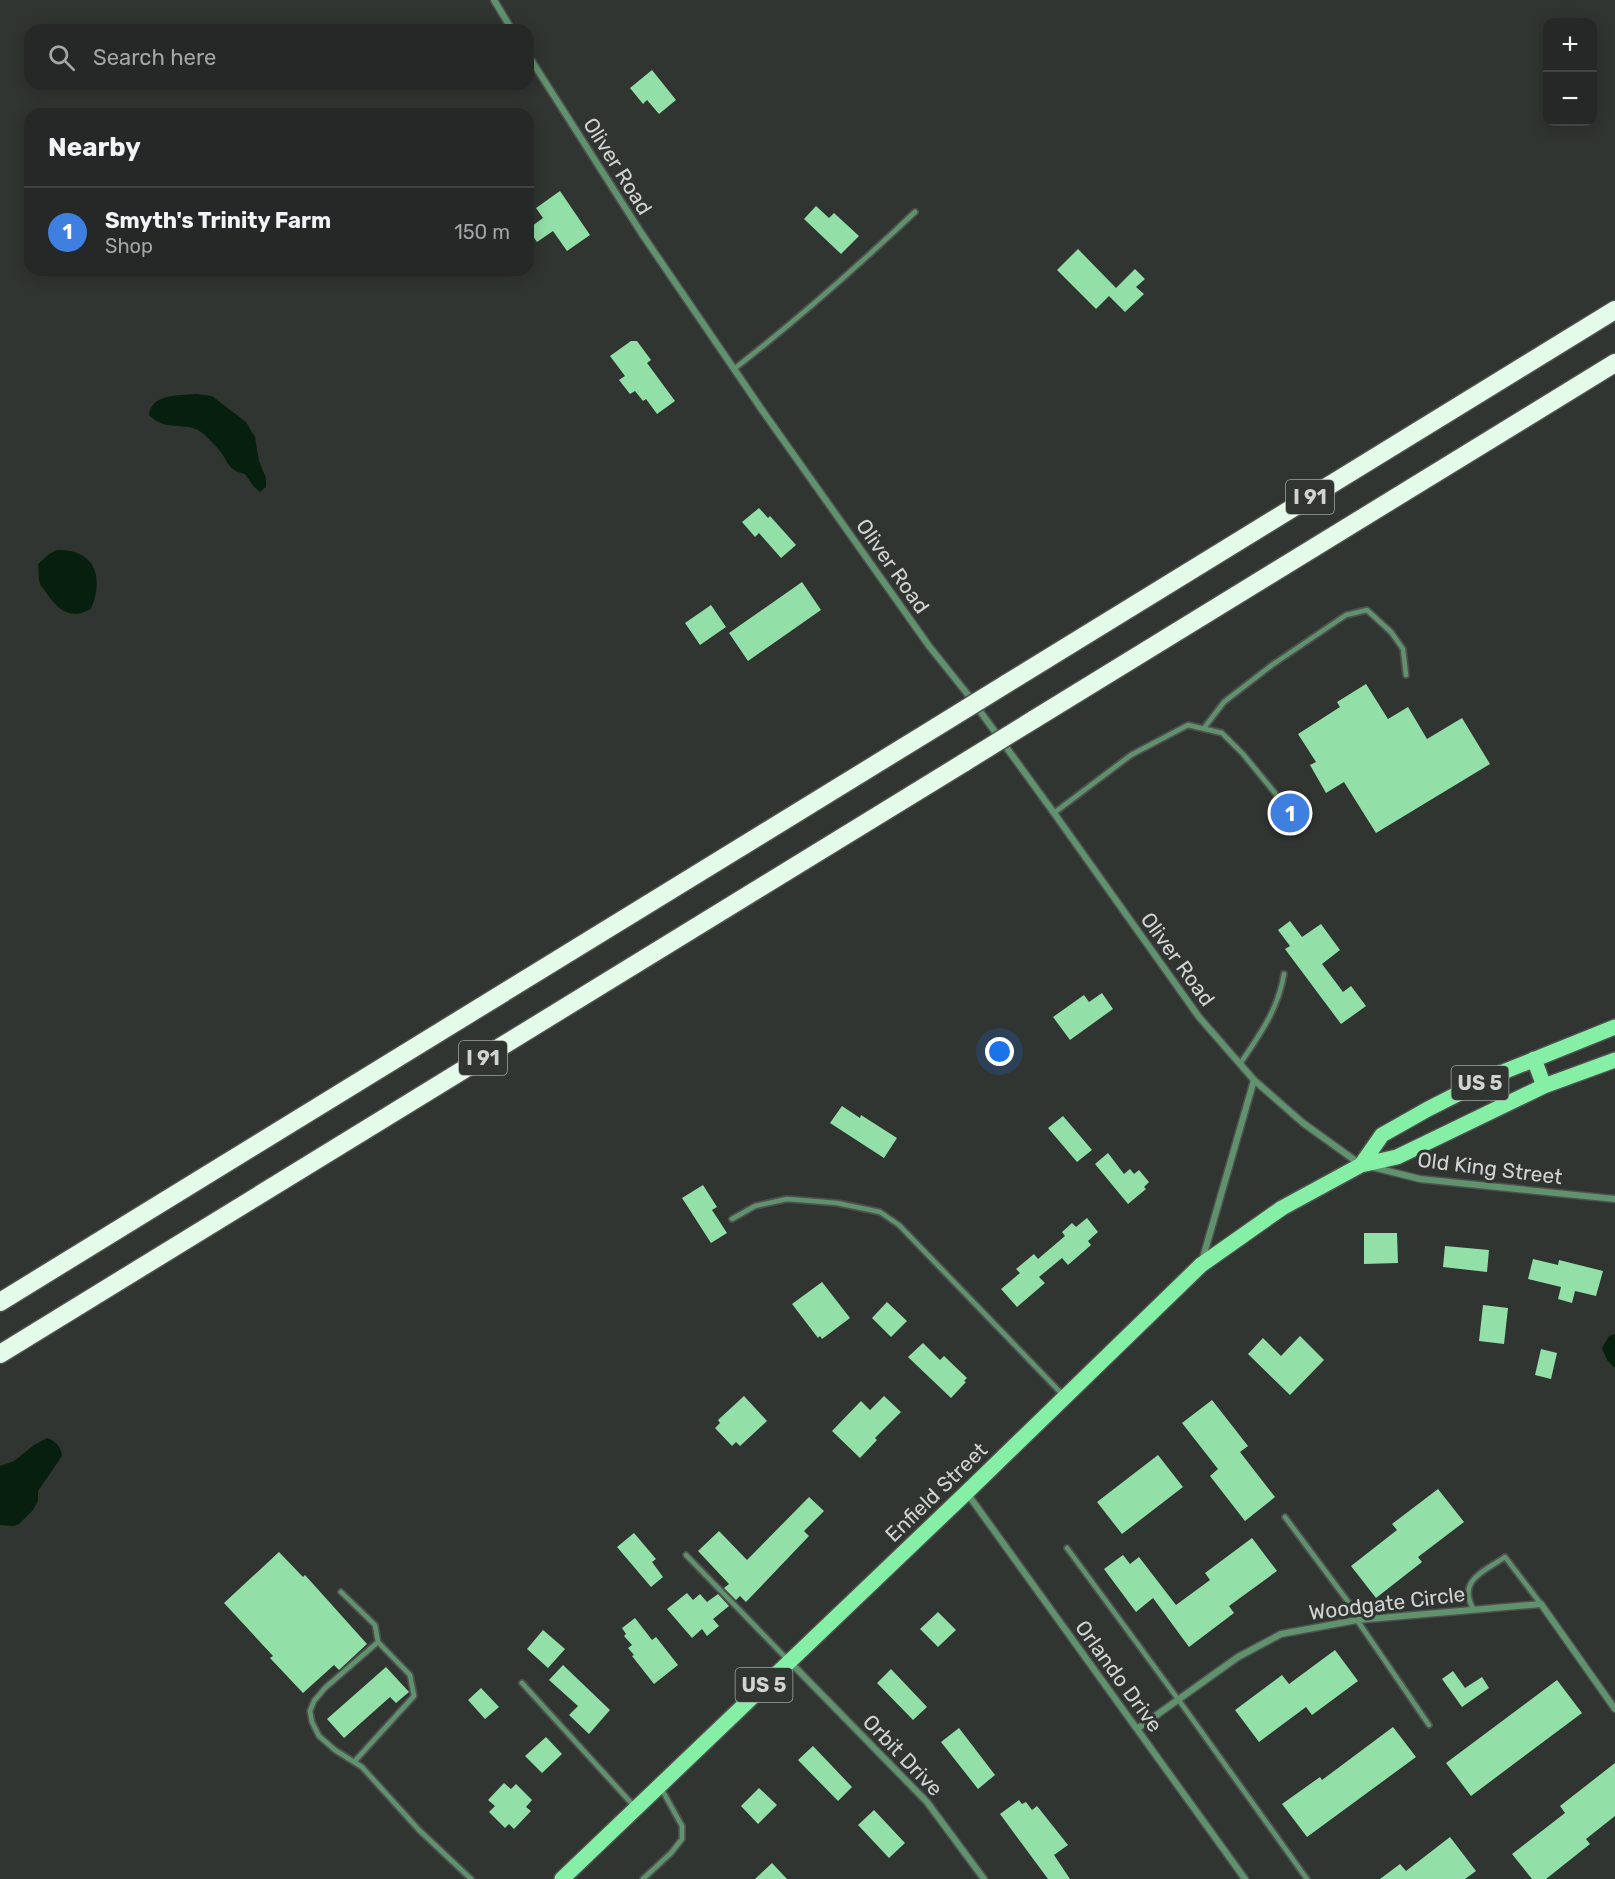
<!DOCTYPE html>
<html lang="en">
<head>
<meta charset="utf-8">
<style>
	body { margin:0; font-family:Rubik,sans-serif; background:#2d302e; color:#f1f3f6 }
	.controls { position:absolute; right:18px; top:18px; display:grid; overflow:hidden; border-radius:12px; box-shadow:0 3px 15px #0003 }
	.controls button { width:54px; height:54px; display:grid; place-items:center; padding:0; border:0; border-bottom:2px solid #424443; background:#252826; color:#f1f3f6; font:30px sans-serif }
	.you { position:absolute; left:1000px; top:1052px; width:21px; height:21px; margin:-15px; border:4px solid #fff; border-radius:50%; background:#1a73e8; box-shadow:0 0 0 9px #1a73e833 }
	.badge { display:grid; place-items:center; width:39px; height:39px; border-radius:50%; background:#f19ab2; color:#fff; font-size:20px; font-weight:700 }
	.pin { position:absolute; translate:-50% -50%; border:3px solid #fff; box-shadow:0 2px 6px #0006 }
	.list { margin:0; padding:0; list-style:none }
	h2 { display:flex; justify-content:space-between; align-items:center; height:78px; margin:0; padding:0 24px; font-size:26px }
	h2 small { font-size:20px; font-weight:400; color:#a3a6a7 }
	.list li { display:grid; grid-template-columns:39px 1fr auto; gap:18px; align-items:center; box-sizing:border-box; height:90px; padding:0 24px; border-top:2px solid #424443 }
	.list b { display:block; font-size:22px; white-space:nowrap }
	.list p { margin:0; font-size:20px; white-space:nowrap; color:#a3a6a7 }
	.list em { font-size:20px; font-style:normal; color:#a3a6a7 }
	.icon { flex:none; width:33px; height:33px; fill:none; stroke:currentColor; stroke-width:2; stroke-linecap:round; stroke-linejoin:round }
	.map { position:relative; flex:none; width:1615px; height:1879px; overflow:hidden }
	.search { position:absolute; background:#252826; box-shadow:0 3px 15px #0003; left:24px; top:24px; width:510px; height:66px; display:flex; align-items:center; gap:15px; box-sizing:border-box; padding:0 21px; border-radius:18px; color:#a3a6a7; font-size:22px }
	.panel { position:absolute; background:#252826; box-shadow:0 3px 15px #0003; left:24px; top:108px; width:510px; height:168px; border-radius:18px }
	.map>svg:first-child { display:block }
	.water { fill:#071f0f }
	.building { fill:#92dfa7 }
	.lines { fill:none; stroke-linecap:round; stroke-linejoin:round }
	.service-casing { stroke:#4e514f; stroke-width:8 }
	.minor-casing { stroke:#4e514f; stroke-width:9 }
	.primary-casing { stroke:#4e514f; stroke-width:18 }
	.motorway-casing { stroke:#4e514f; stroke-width:21 }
	.service { stroke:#60926e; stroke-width:4.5 }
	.minor { stroke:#60926e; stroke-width:6 }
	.primary { stroke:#85f0a5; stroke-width:15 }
	.motorway { stroke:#e4fbe9; stroke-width:18 }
	.motorway-bridge-casing { stroke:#4e514f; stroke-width:21; stroke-linecap:butt }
	.motorway-bridge { stroke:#e4fbe9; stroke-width:18 }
	.labels { text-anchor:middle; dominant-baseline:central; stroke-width:6; stroke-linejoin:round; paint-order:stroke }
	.shield { fill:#313532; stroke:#a0a4a1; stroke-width:1.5 }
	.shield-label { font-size:20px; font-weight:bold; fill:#d0d3d1 }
	.street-label { font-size:21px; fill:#d0d3d1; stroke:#313532 }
</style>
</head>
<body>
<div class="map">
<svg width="1615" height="1879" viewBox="0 0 1615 1879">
	<rect width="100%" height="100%" fill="#313532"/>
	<path class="water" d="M196,394L212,396L246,422L255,437L259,461L266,478V487L260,492L254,487L245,474C227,470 229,462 219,450C213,443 205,434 198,430C182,422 166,432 149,415C152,393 178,396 196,394Z
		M57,550C96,549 104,578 91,609C69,621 56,608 45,591C42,586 41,588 40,583C38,577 39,570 38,564L49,554Z
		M1615,1334V1368L1607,1360L1602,1348L1609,1336Z
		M47,1438C56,1441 61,1447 62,1456L38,1491V1501L33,1510L19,1524L14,1526L0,1525V1466L14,1461L34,1445Z"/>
	<path class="building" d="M652,70L676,100L659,114L647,100L643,104L630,88Z
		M560,191L590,235L567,251L553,231L537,242L528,229L543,218L536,208Z
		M816,206L829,218L834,213L859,236L841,254L804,219Z
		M1078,249L1116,288L1135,269L1145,279L1136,287L1144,294L1125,312L1109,296L1096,309L1057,270Z
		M631,341H637L651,360L647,363L675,401L657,414L646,399L643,401L635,391L630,394L619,380L625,376L610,356Z
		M759,508L768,518L770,516L796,545L781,558L759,533L755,537L742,522Z
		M802,582L821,610L748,661L729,633Z
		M711,605L726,627L700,645L685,623Z
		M1366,684L1388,719L1408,707L1427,739L1462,718L1490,764L1376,833L1344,782L1326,793L1310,765L1316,762L1298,734L1340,707L1337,702Z
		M1290,921L1302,937L1321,924L1340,950L1322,964L1343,992L1351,986L1366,1006L1341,1024L1285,949L1290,946L1278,930Z
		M1102,993L1113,1009L1070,1040L1053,1017L1084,995L1089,1002Z
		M842,1106L860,1118L861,1115L897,1138L884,1158L830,1123Z
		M1063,1116L1092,1150L1077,1162L1048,1128Z
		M1108,1153L1124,1174L1130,1169L1134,1174L1139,1170L1149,1182L1144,1187L1146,1189L1128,1204L1095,1164Z
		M703,1185L717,1207L712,1210L727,1233L711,1243L682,1198Z
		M1087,1218L1098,1232L1088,1241L1091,1245L1068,1265L1062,1258L1039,1277L1045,1283L1017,1307L1001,1289L1020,1273L1016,1269L1034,1254L1038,1259L1065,1236L1062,1232L1072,1223L1076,1227Z
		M1364,1233H1397L1398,1263L1364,1264Z
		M1445,1246L1489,1250L1487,1272L1443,1267Z
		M1533,1259L1558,1265L1559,1260L1603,1271L1596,1296L1575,1291L1572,1303L1558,1299L1561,1287L1528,1279Z
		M822,1282L850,1318L822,1339L820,1336L818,1338L792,1304Z
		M887,1302L907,1321L891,1337L872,1318Z
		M1483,1305L1508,1308L1504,1344L1479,1341Z
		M1300,1336L1324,1360L1290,1395L1248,1354L1263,1338L1281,1356Z
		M923,1343L940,1360L944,1356L967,1378L964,1381L966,1382L951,1398L908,1357Z
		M1541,1349L1557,1353L1551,1379L1535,1375Z
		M744,1396L767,1421L740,1446L736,1442L732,1446L715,1428L720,1423L718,1420Z
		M884,1396L901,1412L875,1438L877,1440L860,1458L832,1431L861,1401L870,1410Z
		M1212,1400L1248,1446L1240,1452L1275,1497L1245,1521L1210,1476L1218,1469L1182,1423Z
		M1158,1455L1183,1487L1122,1534L1097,1502Z
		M1438,1489L1464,1522L1418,1557L1422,1562L1376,1598L1351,1566L1397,1530L1392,1524Z
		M809,1497L824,1511L804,1531L809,1536L746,1602L740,1596L736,1600L724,1588L729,1584L698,1551L719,1531L747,1560Z
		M634,1533L656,1559L652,1562L663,1577L651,1587L617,1547Z
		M1252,1538L1277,1571L1229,1606L1234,1613L1189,1647L1153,1598L1136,1612L1104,1569L1123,1555L1130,1564L1139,1557L1176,1605L1210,1580L1205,1573Z
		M279,1552L303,1577L305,1575L367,1644L339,1670L334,1665L303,1693L270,1658L273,1656L224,1603Z
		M687,1593L693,1600L700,1594L707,1602L718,1594L729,1606L713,1619L719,1626L707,1636L702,1629L692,1638L667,1609Z
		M938,1612L956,1630L938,1647L920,1629Z
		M635,1618L652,1640L656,1637L678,1665L654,1684L632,1656L634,1655L628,1648L632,1645L624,1636L626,1634L622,1628Z
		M543,1630L565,1649L548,1668L527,1649Z
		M1335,1650L1358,1681L1312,1715L1306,1707L1259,1742L1235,1710L1282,1675L1289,1684Z
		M563,1665L610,1710L589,1734L569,1715L578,1706L549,1680Z
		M386,1667L409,1692L396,1703L390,1697L344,1738L327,1719Z
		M891,1669L927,1707L913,1720L877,1683Z
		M1453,1671L1465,1688L1482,1677L1489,1688L1462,1707L1442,1679Z
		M1557,1680L1582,1713L1471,1796L1446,1763Z
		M481,1688L499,1707L485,1719L468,1700Z
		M1393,1727L1416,1757L1307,1837L1282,1804L1320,1777L1322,1780Z
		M959,1728L995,1775L978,1789L941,1742Z
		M546,1737L562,1754L542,1773L525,1756Z
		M813,1746L852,1787L838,1801L798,1760Z
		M1615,1763V1816L1586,1839L1590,1844L1546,1879H1532L1512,1854L1565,1813L1560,1806Z
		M504,1783L511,1789L516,1784L532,1800L526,1807L531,1811L514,1829L509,1824L505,1828L489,1812L495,1806L488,1800Z
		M759,1788L777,1805L758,1824L741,1806Z
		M1019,1800L1022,1804L1026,1802L1032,1810L1037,1806L1068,1845L1054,1855L1070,1879H1048L1000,1814Z
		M874,1810L905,1843L889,1858L858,1825Z
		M1450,1837L1476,1871L1465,1879H1380L1400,1864L1406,1871Z
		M772,1863L787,1879H755Z"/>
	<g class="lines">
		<defs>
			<path id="service" d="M734,369C797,320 857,267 915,212
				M1204,728L1224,702L1272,665L1346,615L1367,610L1391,632L1403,649L1406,675
				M1054,813L1131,755L1188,725L1222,733L1243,754L1275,793
				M1240,1064C1260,1034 1278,1010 1284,974
				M732,1219L755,1206L787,1199L837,1203L880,1212L899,1225L1063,1395
				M1285,1517L1361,1619
				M1067,1548L1178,1699L1307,1879
				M686,1555L787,1659
				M341,1592L375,1625L378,1642L410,1675L414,1696L354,1762
				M1474,1610C1456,1580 1485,1571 1505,1557L1541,1604
				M1357,1620L1429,1725
				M378,1642L325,1688L314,1701L310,1711L312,1722L319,1736L335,1750L362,1767L419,1830L471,1879
				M522,1683L634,1806
				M643,1879L671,1853L682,1839V1826L661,1788"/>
			<path id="minor" d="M494,0L512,30
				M528,55L642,234L762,410L929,646L969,696L1054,813L1199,1017L1254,1080L1303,1123L1360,1164
				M1372,1167L1420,1179L1615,1199
				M1202,1261L1254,1080
				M967,1493L1245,1879
				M791,1663L927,1802L984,1879
				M1137,1729L1238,1657L1281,1634L1357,1620L1541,1604L1615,1709"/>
			<path id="primary" d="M1534,1059L1544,1086
				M1361,1165L1382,1135L1428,1109L1493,1076L1615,1027
				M562,1879L966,1493L1201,1265L1282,1208L1361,1165L1397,1157L1544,1086L1615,1060"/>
			<path id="motorway" d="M1006,684L1615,310
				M1033,720L1615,363
				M0,1302L938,726
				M0,1354L965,762"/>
		</defs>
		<use href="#service" class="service-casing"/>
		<use href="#minor" class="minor-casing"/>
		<use href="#primary" class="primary-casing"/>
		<use href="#motorway" class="motorway-casing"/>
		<use href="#service" class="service"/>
		<use href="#minor" class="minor"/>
		<use href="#primary" class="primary"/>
		<use href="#motorway" class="motorway"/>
		<defs>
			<path id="motorway-bridge" d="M938,726L1006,684
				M965,762L1033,720"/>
		</defs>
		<use href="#motorway-bridge" class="motorway-bridge-casing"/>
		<use href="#motorway-bridge" class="motorway-bridge"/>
	</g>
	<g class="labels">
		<g class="shield">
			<rect x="1286" y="480" width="48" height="34" rx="4.5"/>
			<rect x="459" y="1041" width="48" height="34" rx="4.5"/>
			<rect x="1451.5" y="1066" width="57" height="34" rx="4.5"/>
			<rect x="735.5" y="1668" width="57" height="34" rx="4.5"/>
		</g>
		<g class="shield-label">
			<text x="1310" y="497">I 91</text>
			<text x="483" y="1058">I 91</text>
			<text x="1480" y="1083">US 5</text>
			<text x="764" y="1685">US 5</text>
		</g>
		<g class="street-label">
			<text transform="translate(618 166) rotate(58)">Oliver Road</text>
			<text transform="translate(893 566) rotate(55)">Oliver Road</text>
			<text transform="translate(1178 959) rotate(54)">Oliver Road</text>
			<text transform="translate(1490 1168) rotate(7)">Old King Street</text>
			<text transform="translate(936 1492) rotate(-44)">Enfield Street</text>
			<text transform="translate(1387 1603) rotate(-7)">Woodgate Circle</text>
			<text transform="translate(1119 1676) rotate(54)">Orlando Drive</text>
			<text transform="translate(903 1755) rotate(46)">Orbit Drive</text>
		</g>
	</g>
</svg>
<div class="controls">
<button>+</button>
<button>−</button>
</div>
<div class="you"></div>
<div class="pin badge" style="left:1290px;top:813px;background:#3f7fe0">1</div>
<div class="search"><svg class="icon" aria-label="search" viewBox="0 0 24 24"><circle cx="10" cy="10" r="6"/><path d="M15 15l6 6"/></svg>Search here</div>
<section class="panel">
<h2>Nearby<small></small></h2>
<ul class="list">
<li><span class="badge" style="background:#3f7fe0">1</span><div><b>Smyth's Trinity Farm</b><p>Shop</p></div><em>150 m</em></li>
</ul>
</section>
</div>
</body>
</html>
